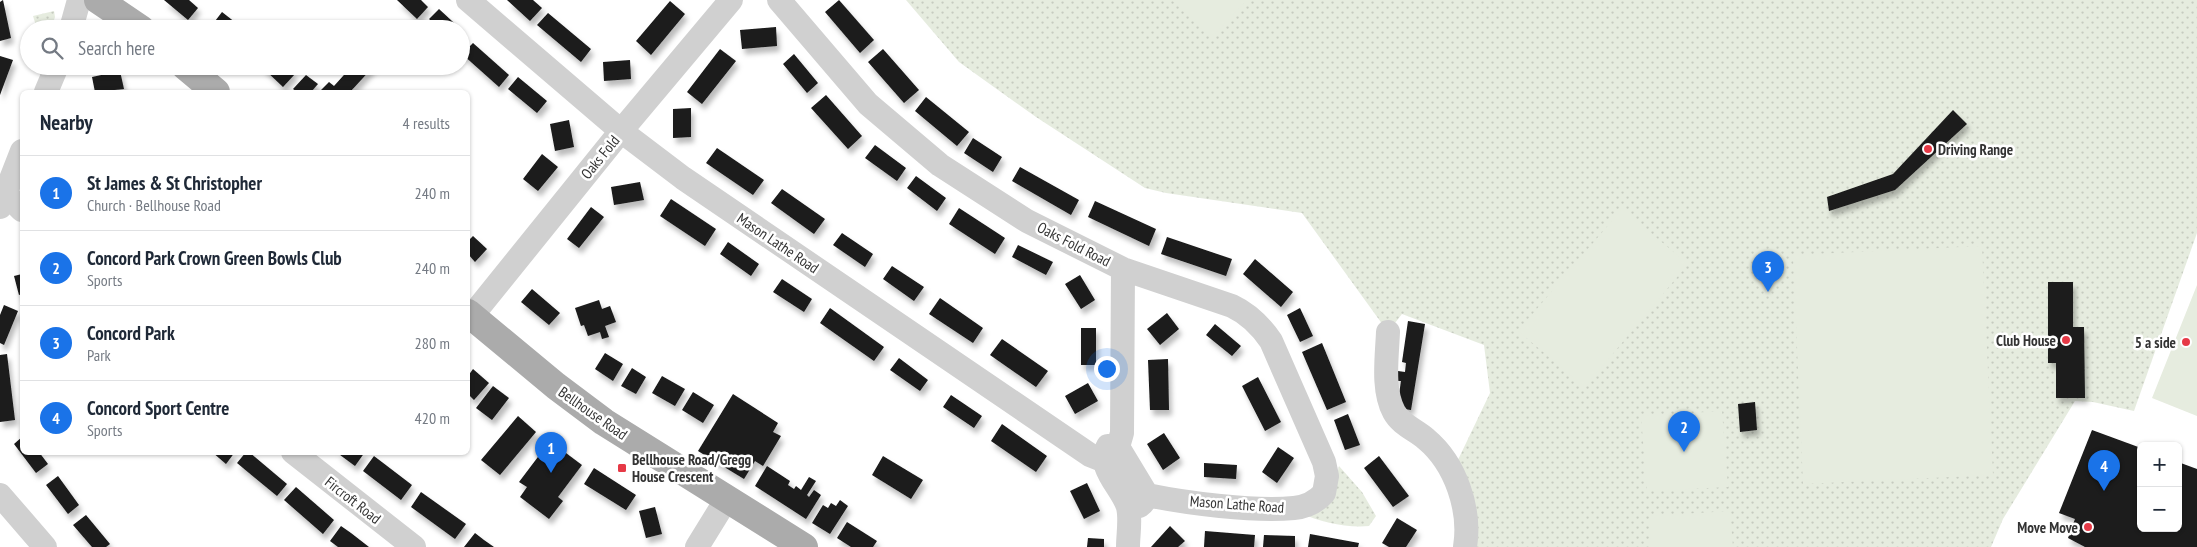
<!DOCTYPE html>
<html lang="en">
<head>
<meta charset="utf-8">
<style>
	body { margin:0; font-family:"PT Sans Narrow",sans-serif; background:#f6f6f7; color:#1f2937 }
	.controls { position:absolute; right:15px; bottom:15px; display:grid; overflow:hidden; border-radius:8px; box-shadow:0 1px 4px #0004 }
	.controls button { width:45px; height:45px; display:grid; place-items:center; padding:0; border:0; border-bottom:1px solid #e0e1e3; background:#fff; color:#1f2937; font:25px sans-serif }
	.you { position:absolute; left:1106px; top:368px; width:18px; height:18px; margin:-12px; border:4px solid #fff; border-radius:50%; background:#1a73e8; box-shadow:0 0 0 8px #1a73e833 }
	.badge { display:grid; place-items:center; width:32px; height:32px; border-radius:50%; background:#1a73e8; color:#fff; font-size:16px; font-weight:700 }
	.pin { position:absolute; translate:-50% -41px; filter:drop-shadow(0 1px 2px #0008) }
	.pin::after { content:''; position:absolute; top:26px; width:18px; height:15px; background:inherit; clip-path:polygon(0 0,100% 0,50% 100%) }
	.list { margin:0; padding:0; list-style:none }
	h2 { display:flex; justify-content:space-between; align-items:center; height:65px; margin:0; padding:0 20px; font-size:21px }
	h2 small { font-size:16px; font-weight:400; color:#747a83 }
	.list li { display:grid; grid-template-columns:32px 1fr auto; gap:15px; align-items:center; box-sizing:border-box; height:75px; padding:0 20px; border-top:1px solid #e0e1e3 }
	.list b { display:block; font-size:19px; white-space:nowrap }
	.list p { margin:0; font-size:16px; white-space:nowrap; color:#747a83 }
	.list em { font-size:16px; font-style:normal; color:#747a83 }
	.icon { flex:none; width:28px; height:28px; fill:none; stroke:currentColor; stroke-width:2; stroke-linecap:round; stroke-linejoin:round }
	.map { position:relative; flex:none; width:2197px; height:547px; overflow:hidden }
	.search { position:absolute; background:#fff; box-shadow:0 1px 4px #0004; left:20px; top:20px; width:450px; height:55px; display:flex; align-items:center; gap:12px; box-sizing:border-box; padding:0 18px; border-radius:28px; color:#747a83; font-size:19px }
	.panel { position:absolute; background:#fff; box-shadow:0 1px 4px #0004; left:20px; top:90px; width:450px; height:365px; border-radius:8px }
	.map>svg:first-child { display:block }
	.grass { fill:url(#grass-dots) }
	.garden { fill:#e6ecdf }
	.building { fill:#1a1a1a; filter:url(#shadow) }
	.lines { fill:none; stroke-linecap:round; stroke-linejoin:round }
	.minor { stroke:#d0d0d0; stroke-width:24 }
	.major { stroke:#ababab; stroke-width:28 }
	.poi-dot { fill:#e63946; stroke:#fff; stroke-width:2 }
	.labels { text-anchor:middle; dominant-baseline:central; stroke-width:5; stroke-linejoin:round; paint-order:stroke }
	.poi-label { font-size:15px; font-weight:bold; fill:#333; stroke:#fff; text-anchor:end }
	.street-label { font-size:15px; fill:#333; stroke:#fff }
</style>
</head>
<body>
<div class="map">
<svg width="2197" height="547" viewBox="0 0 2197 547">
	<defs>
		<pattern id="grass-dots" width="8" height="8" patternUnits="userSpaceOnUse" patternTransform="scale(1.25)"><rect width="8" height="8" fill="#e6ecdf"/><path d="M2 2h.1M6 6h.1" fill="none" stroke="#c6cbc0" stroke-width="1.8" stroke-linecap="round"/></pattern>
		<filter id="shadow"><feDropShadow dx="3" dy="5.5" stdDeviation="2.5" flood-color="#0004"/></filter>
	</defs>
	<rect width="100%" height="100%" fill="#fff"/>
	<path class="grass" d="M906,0H2197V233L2134,411L2093,402L2075,401L2003,519L1991,547H1469L1456,464L1490,393L1484,345L1402,314L1388,332L1302,213L1166,193L1145,188L1036,117L959,62Z
		M54,11L55,17L51,29H37L33,16Z
		M1339,466L1362,492L1376,516L1369,526C1346,528 1321,522 1300,513L1334,488Z"/>
	<path class="garden" d="M1172,0H1247L1211,38Z
		M1622,209L1688,264L1585,387L1518,331Z
		M1982,246L1993,475L1803,484L1793,255Z
		M2197,285V416L2152,398Z
		M1722,411L1728,487L1647,491L1641,416Z
		M1730,511L1733,547H1651L1649,516Z"/>
	<path class="building" d="M3,0L11,38L0,41V2Z
		M164,0H189L198,8L188,20Z
		M397,0H421L428,7L417,19Z
		M507,0H533L542,8L530,21Z
		M839,0L874,40L860,53L825,12Z
		M670,1L685,14L651,55L636,41Z
		M439,9L452,21L460,29H440L429,19Z
		M222,12L236,23L232,29H209Z
		M548,13L591,49L581,62L537,25Z
		M776,27L777,46L742,49L740,30Z
		M473,43L509,75L499,87L462,54Z
		M720,49L736,61L702,104L687,92Z
		M883,49L919,90L904,103L868,62Z
		M794,54L818,83L807,93L783,64Z
		M0,56L13,60L0,95Z
		M630,60L631,79L604,81L603,62Z
		M264,66H287L295,74L283,87L263,68Z
		M352,66H374L350,92H319L329,82L334,86Z
		M120,71L124,89L95,92L92,77Z
		M306,75L318,84L311,92H297L293,89Z
		M518,77L547,101L537,113L508,89Z
		M826,95L862,136L848,149L811,108Z
		M926,97L969,132L957,146L915,111Z
		M691,108V137L673,138V109Z
		M1953,110L1967,124L1895,190L1829,211L1827,197L1893,174Z
		M569,120L574,147L555,151L550,124Z
		M973,138L1002,157L993,172L964,153Z
		M875,145L906,168L897,181L865,158Z
		M717,148L764,180L753,195L706,163Z
		M542,154L558,167L538,191L523,179Z
		M1020,167L1079,200L1071,215L1012,181Z
		M916,176L946,198L937,211L907,188Z
		M640,182L644,200L614,205L611,187Z
		M782,189L825,219L814,234L771,203Z
		M671,199L716,229L705,246L660,216Z
		M1095,201L1156,229L1149,246L1088,217Z
		M591,207L604,217L579,248L567,239Z
		M959,208L1005,238L995,254L949,224Z
		M842,233L873,254L865,267L833,245Z
		M473,236L487,249L475,262L468,254V241Z
		M1167,237L1232,259L1226,276L1161,254Z
		M728,242L759,264L751,276L720,254Z
		M1018,245L1053,262L1046,275L1012,257Z
		M1255,259L1293,292L1281,307L1243,274Z
		M892,266L924,287L914,301L883,279Z
		M22,274V294L19,295L14,276Z
		M1080,275L1095,300L1081,309L1065,284Z
		M782,279L812,299L804,312L773,292Z
		M2048,282H2073V327H2084L2085,398H2056V363H2048Z
		M532,289L560,313L549,325L521,302Z
		M940,298L983,328L973,343L929,314Z
		M599,300L602,309L610,306L616,322L605,326L609,337L602,339L600,332L588,336L584,325L581,326L575,308Z
		M4,305L18,311L4,345L0,343V315Z
		M830,308L884,347L874,361L820,323Z
		M1300,308L1313,336L1300,342L1287,315Z
		M1167,313L1179,329L1160,345L1147,329Z
		M1408,321L1425,324L1411,410L1397,408L1401,381H1396L1398,371L1405,372L1406,363L1402,362Z
		M1215,324L1241,346L1232,356L1206,335Z
		M1081,328H1096V365H1081Z
		M1002,339L1048,371L1036,387L990,355Z
		M1322,343L1346,402L1327,410L1302,352Z
		M605,353L623,364L613,381L595,369Z
		M7,354L15,420L0,422V355Z
		M899,358L928,380L920,391L890,370Z
		M1168,359L1169,410H1150L1148,360Z
		M632,368L646,377L636,394L621,386Z
		M473,369L489,383L474,400L468,394V376Z
		M662,376L685,389L675,406L652,393Z
		M1258,377L1281,422L1265,431L1242,386Z
		M1088,383L1098,401L1075,414L1065,396Z
		M493,386L509,398L492,420L476,408Z
		M693,392L714,405L703,423L682,410Z
		M733,394L778,423L773,432L781,436L763,466L755,461L744,479L698,451Z
		M951,395L982,416L974,428L943,407Z
		M1755,402L1757,430L1740,432L1738,404Z
		M1348,414L1360,445L1345,450L1334,420Z
		M518,416L536,432L500,475L481,460Z
		M1002,424L1047,456L1036,472L991,441Z
		M2092,430L2141,448V528H2178V462L2197,469V547H2085L2068,538L2075,519L2059,513Z
		M1164,433L1180,458L1163,470L1147,444Z
		M22,437V452H39L48,464L36,473L14,444Z
		M550,441L582,465L558,497L563,501L549,519L520,497L527,487L519,482Z
		M1278,447L1294,458L1277,483L1262,472Z
		M212,452H235L226,464Z
		M246,452H249L287,484L277,496L237,463Z
		M336,452H365L355,466Z
		M374,456L412,485L401,500L363,471Z
		M883,456L923,480L911,499L872,475Z
		M1379,456L1409,496L1393,507L1364,468Z
		M1204,463L1237,465L1236,479L1204,477Z
		M767,466L790,481L788,485L794,489L796,486L801,490L809,477L816,481L807,495L809,497L814,490L821,495L806,519L755,486Z
		M594,468L636,495L626,510L584,484Z
		M58,476L79,505L68,514L46,485Z
		M1087,483L1100,511L1084,519L1070,491Z
		M296,487L334,520L323,534L284,500Z
		M421,492L466,524L455,539L411,507Z
		M840,500L848,506L830,534L812,523L823,505L828,508L831,503L836,506Z
		M655,507L662,534L646,538L639,511Z
		M86,515L110,544L106,547H92L73,525Z
		M1397,518L1417,530L1406,547H1389L1382,543Z
		M847,522L877,541L873,547H851L837,538Z
		M341,526L351,533L369,547H338L330,541Z
		M1170,526L1185,541L1178,547H1151Z
		M1205,531L1255,535L1254,547H1204Z
		M475,533L484,540L494,547H464Z
		M1310,534L1359,543L1358,547H1308Z
		M1264,535L1295,536V547H1263Z
		M1088,538L1104,539V547H1087Z"/>
	<g class="lines">
		<path class="minor" d="M468,0L621,131L683,178L1090,455L1105,461
			M779,0L868,104L940,165L1027,221L1123,269L1232,306C1249,314 1260,325 1271,341L1324,462L1327,476L1324,493C1316,502 1305,507 1294,508C1254,512 1186,503 1147,495
			M71,29L79,0
			M46,92L57,66
			M5,193L22,210
			M0,207L22,151
			M471,317L621,131L731,0
			M1388,332C1387,357 1382,390 1394,412C1401,425 1416,430 1426,439C1456,464 1471,510 1465,547
			M1118,447L1122,433L1123,269
			M293,452L414,547
			M0,495L45,547
			M1128,507C1139,508 1143,506 1147,495L1118,447L1108,446C1096,468 1122,487 1128,507C1131,519 1128,535 1128,547
			M697,547L726,500"/>
		<path class="major" d="M98,0L141,29
			M185,66L216,92
			M468,313L556,386L604,422L804,547"/>
	</g>
	<g class="poi-dot">
		<circle cx="1928" cy="149" r="5"/>
		<circle cx="2066" cy="340" r="5"/>
		<circle cx="2186" cy="342" r="5"/>
		<rect x="617" y="463" width="10" height="10" rx="2.5"/>
		<circle cx="2088" cy="527" r="5"/>
	</g>
	<g class="labels">
		<g class="poi-label">
			<text x="1938" y="149" text-anchor="start">Driving Range</text>
			<text x="2056" y="340">Club House</text>
			<text x="2176" y="342">5 a side</text>
			<text x="632" y="459" text-anchor="start">Bellhouse Road/Gregg<tspan x="632" dy="17">House Crescent</tspan></text>
			<text x="2078" y="527">Move Move</text>
		</g>
		<g class="street-label">
			<text transform="translate(600 157) rotate(-51)">Oaks Fold</text>
			<text transform="translate(778 243) rotate(34)">Mason Lathe Road</text>
			<text transform="translate(1074 244) rotate(27)">Oaks Fold Road</text>
			<text transform="translate(593 413) rotate(35)">Bellhouse Road</text>
			<text transform="translate(353 500) rotate(38)">Fircroft Road</text>
			<text transform="translate(1237 504) rotate(4)">Mason Lathe Road</text>
		</g>
	</g>
</svg>
<div class="controls">
<button>+</button>
<button>−</button>
</div>
<div class="you"></div>
<div class="pin badge" style="left:551px;top:473px">1</div>
<div class="pin badge" style="left:1684px;top:452px">2</div>
<div class="pin badge" style="left:1768px;top:292px">3</div>
<div class="pin badge" style="left:2104px;top:491px">4</div>
<div class="search"><svg class="icon" aria-label="search" viewBox="0 0 24 24"><circle cx="10" cy="10" r="6"/><path d="M15 15l6 6"/></svg>Search here</div>
<section class="panel">
<h2>Nearby<small>4 results</small></h2>
<ul class="list">
<li><span class="badge">1</span><div><b>St James &amp; St Christopher</b><p>Church · Bellhouse Road</p></div><em>240 m</em></li>
<li><span class="badge">2</span><div><b>Concord Park Crown Green Bowls Club</b><p>Sports</p></div><em>240 m</em></li>
<li><span class="badge">3</span><div><b>Concord Park</b><p>Park</p></div><em>280 m</em></li>
<li><span class="badge">4</span><div><b>Concord Sport Centre</b><p>Sports</p></div><em>420 m</em></li>
</ul>
</section>
</div>
</body>
</html>
